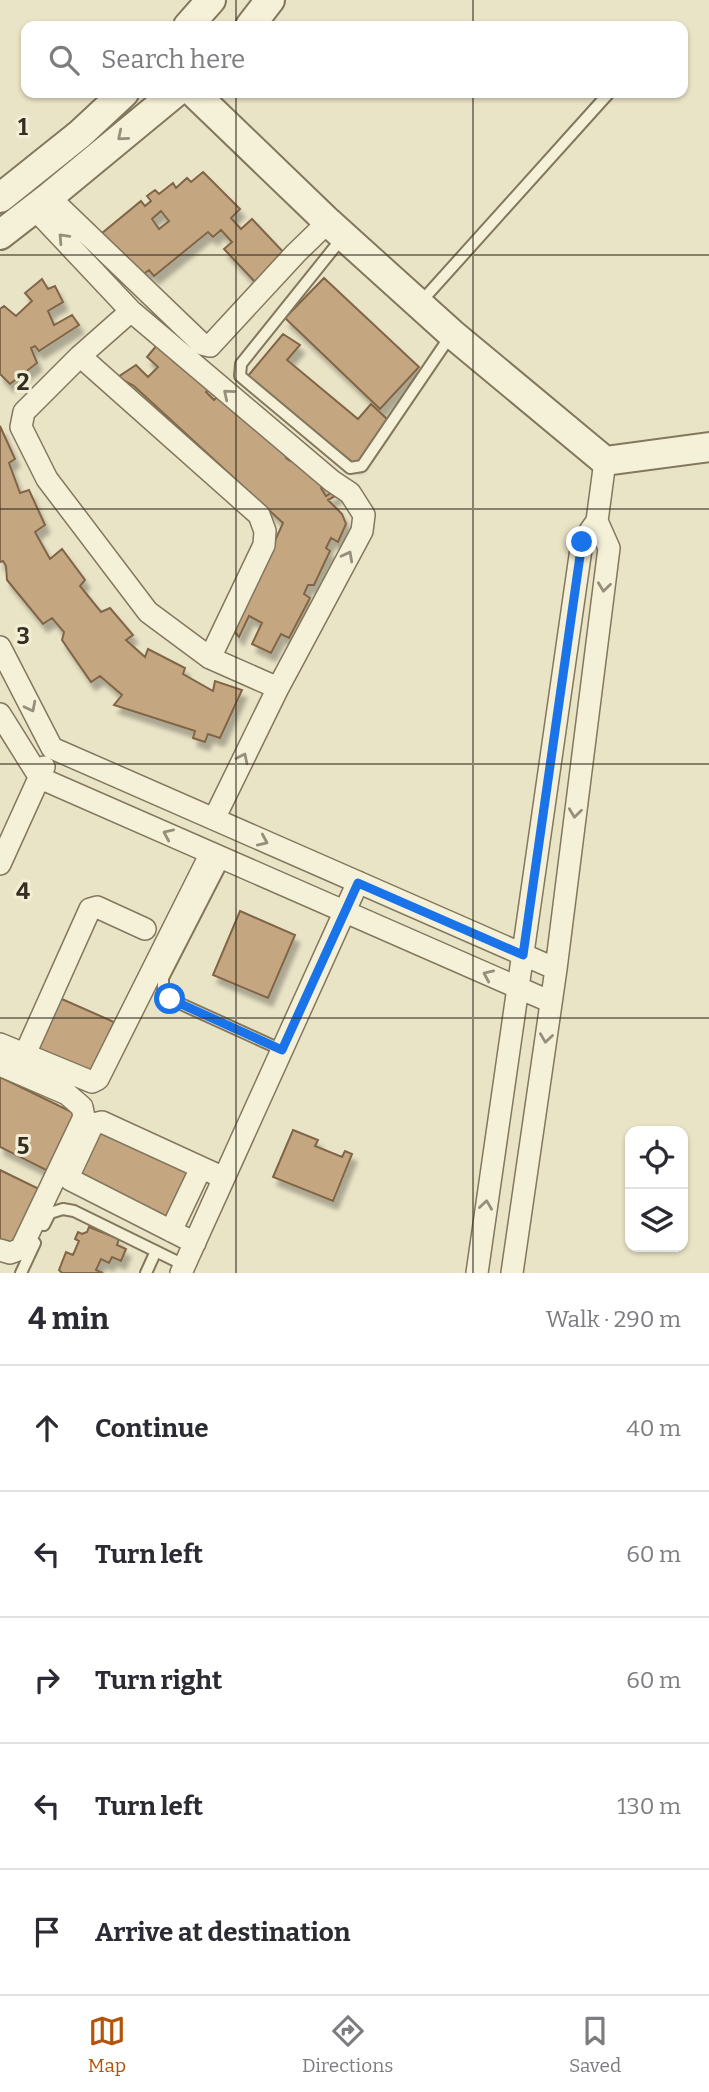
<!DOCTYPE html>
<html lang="en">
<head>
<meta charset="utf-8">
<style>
	body { margin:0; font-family:Bitter,serif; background:#f7f7f7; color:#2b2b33 }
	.controls { position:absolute; right:21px; bottom:21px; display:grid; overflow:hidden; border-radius:14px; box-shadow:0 2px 5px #0004 }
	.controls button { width:63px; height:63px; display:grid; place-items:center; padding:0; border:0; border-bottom:2px solid #e1e1e2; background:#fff; color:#2b2b33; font:35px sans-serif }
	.stop { position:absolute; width:21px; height:21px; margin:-16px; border:5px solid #1a73e8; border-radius:50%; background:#fff }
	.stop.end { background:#1a73e8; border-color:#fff; box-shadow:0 2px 7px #0008 }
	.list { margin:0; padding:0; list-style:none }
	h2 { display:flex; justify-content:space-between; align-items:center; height:91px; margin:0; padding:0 28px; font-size:30px }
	h2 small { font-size:23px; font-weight:400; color:#7c7c81 }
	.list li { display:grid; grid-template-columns:46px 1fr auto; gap:21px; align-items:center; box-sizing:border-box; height:126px; padding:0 28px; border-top:2px solid #e1e1e2 }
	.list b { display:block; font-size:26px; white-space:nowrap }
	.list em { font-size:23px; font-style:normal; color:#7c7c81 }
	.icon { flex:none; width:38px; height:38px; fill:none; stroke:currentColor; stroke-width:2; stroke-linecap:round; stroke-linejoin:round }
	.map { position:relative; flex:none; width:709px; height:1273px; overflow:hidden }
	.search { position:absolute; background:#fff; box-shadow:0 2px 5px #0004; left:21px; right:21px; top:21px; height:77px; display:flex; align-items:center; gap:18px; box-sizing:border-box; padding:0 24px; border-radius:14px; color:#7c7c81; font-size:26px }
	.sheet { height:721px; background:#fff }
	nav { display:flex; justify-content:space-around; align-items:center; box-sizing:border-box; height:98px; border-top:2px solid #e1e1e2; background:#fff; font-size:19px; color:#7c7c81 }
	nav a { display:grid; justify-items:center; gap:4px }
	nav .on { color:#b45309 }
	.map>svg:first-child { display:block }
	.building { fill:#c4a680; stroke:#806546; stroke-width:2; fill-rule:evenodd; filter:url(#shadow) }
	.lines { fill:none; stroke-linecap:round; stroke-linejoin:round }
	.service-casing { stroke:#83775e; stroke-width:14 }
	.minor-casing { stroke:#83775e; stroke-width:24 }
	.tertiary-casing { stroke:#83775e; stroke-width:32 }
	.service { stroke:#f5f1d9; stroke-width:10 }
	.minor { stroke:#f5f1d9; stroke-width:21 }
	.tertiary { stroke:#f5f1d9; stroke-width:28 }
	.oneway { stroke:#958f7c }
	.route { stroke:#1a73e8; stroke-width:9 }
	.grid { fill:none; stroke:#352d20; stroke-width:2; stroke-opacity:0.55 }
	.grid-label { font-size:23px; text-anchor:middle; font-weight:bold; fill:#352d20; stroke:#f2eed5; stroke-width:6; stroke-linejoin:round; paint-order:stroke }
</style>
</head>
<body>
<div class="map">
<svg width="709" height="1273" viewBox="0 0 709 1273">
	<defs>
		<filter id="shadow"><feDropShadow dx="4.5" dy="8" stdDeviation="2" flood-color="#0004"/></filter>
	</defs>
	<rect width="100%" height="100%" fill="#eae4c7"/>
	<path class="building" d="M203,172L240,209L231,218L241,229L252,219L287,256L257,284L224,249L232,242L221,230L213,237L208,232L154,276L149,270L137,279L101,234L141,201L145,206L151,201L147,196L155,190L159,194L173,183L176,188L187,178L191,182ZM161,211L169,221L159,229L152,219Z
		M324,278L419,367L380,409L285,318Z
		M42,279L48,289L55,286L63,302L48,311L54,325L72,315L79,325L39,351L35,346L31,348L37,363L10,384L0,374V309L4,306L16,316L32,301L25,293Z
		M283,334L300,345L287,360L358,419L371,404L388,420L356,465L247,377Z
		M157,345L178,365L182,360L210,387L206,392L214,400L221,393L253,428L258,423L291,453L286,458L290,461L295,456L325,485L321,488L326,496L334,491L339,494L328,500L342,514L346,524L338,542L331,538L326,548L330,551L314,585H308L304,594L310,598L289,638L281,634L271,653L252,644L262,623L249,616L239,637L234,631L283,523L134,386L118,377L136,365L148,377L158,367L147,357Z
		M0,426L15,459L9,463L20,493L29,490L45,525L35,532L50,559L62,549L85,580L80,586L101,612L110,608L133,635L126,640L145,657L148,649L185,668L183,674L213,691L215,681L242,690L220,738L208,734L205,742L193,738L195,731L114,705L122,695L100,676L91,682L62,640L64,632L52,618L43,624L7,580L6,566L3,561L0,562Z
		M240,911L295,935L268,998L213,975Z
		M55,996L114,1022L91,1076L32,1051Z
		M0,1077L78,1115L50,1172L0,1147Z
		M102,1127L195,1172L171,1223L78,1178Z
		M293,1130L318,1140L315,1146L342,1157L345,1151L352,1154L333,1201L273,1177Z
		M0,1170L41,1190L13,1249L0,1243Z
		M89,1227L119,1239L117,1245L126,1249L121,1261L112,1257L109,1263L101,1259L96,1270L103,1273H62L59,1270L66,1252L73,1255L79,1241L75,1239L78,1232L82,1234L87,1232Z"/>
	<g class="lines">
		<defs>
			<path id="service" d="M342,238L241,364L240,376L350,468L362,466L451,335
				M419,304L608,94
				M224,859L163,978V989L170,999L282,1050
				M44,1225L50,1213L63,1209L74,1211L184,1265
				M21,1273L35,1243
				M146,1273L156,1251"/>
			<path id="minor" d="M49,197L202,344L210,346L296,253L328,222
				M34,208L131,311L332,481L350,493L364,515L362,531L278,688L214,819
				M131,311L80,356L24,412L21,427L47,479L148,612L210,658L278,688
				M80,356L259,515L265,531L264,545L210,658
				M0,647L52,748L556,969
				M0,714L40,778L551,1002
				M0,864L44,767
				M0,1044L92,1082L98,1079L211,853
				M25,1054L90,909L97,907L145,929
				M0,1065L67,1094L82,1107L84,1117L21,1249L10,1253L0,1250
				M171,1231L201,1168
				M195,1243L71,1180V1171L93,1124L102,1122L224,1178
				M181,1273L358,882
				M477,1273L582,542L597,521L605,461
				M512,1273L556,969L609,548L597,521"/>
			<path id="tertiary" d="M188,26L211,0
				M250,26L270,0
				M194,93L328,222L451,333L605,461L709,447
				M0,198L80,134L124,93
				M0,235L49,197L175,93"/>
		</defs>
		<use href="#service" class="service-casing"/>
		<use href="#minor" class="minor-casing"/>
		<use href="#tertiary" class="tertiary-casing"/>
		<use href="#service" class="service"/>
		<use href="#minor" class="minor"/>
		<use href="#tertiary" class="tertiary"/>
	</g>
	<defs><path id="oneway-chevron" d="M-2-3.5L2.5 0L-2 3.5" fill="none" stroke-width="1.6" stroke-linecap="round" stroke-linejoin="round" transform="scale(1.75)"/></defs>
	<g class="oneway">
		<use href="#oneway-chevron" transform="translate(122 136) rotate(140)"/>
		<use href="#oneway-chevron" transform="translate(63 238) rotate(-133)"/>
		<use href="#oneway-chevron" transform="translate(228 394) rotate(-140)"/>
		<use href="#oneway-chevron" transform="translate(348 556) rotate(-62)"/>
		<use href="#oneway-chevron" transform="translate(604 587) rotate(97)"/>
		<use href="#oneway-chevron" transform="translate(31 707) rotate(63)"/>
		<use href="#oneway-chevron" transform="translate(243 758) rotate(-64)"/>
		<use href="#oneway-chevron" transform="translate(575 813) rotate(97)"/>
		<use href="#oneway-chevron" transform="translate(168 834) rotate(-156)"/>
		<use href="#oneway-chevron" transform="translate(263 841) rotate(24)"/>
		<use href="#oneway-chevron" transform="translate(488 975) rotate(-156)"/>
		<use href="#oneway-chevron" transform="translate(546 1038) rotate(98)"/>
		<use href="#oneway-chevron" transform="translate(486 1205) rotate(-82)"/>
	</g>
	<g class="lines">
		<path class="route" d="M170,999L282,1050L358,883L523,955L582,542"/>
	</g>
	<path class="grid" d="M236,0V26M473,0V26M236,93V1273M473,93V1273M0,255H709M0,509H709M0,764H709M0,1018H709"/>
	<g class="grid-label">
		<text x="23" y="135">1</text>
		<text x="23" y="390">2</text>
		<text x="23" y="644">3</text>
		<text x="23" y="899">4</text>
		<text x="23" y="1154">5</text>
	</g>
</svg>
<div class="controls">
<button><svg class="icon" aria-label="locate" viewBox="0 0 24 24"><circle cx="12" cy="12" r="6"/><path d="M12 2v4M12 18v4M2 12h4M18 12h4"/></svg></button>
<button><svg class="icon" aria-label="layers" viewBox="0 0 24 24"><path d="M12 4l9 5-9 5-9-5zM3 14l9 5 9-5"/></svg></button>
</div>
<div class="stop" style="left:170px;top:999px"></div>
<div class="stop end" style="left:582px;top:542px"></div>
<div class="search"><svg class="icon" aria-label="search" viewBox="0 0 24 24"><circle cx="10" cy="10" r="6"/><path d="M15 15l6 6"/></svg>Search here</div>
</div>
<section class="sheet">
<h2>4 min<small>Walk · 290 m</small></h2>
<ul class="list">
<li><svg class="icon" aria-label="ahead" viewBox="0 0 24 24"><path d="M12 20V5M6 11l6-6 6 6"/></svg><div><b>Continue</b></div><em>40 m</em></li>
<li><svg class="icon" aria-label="left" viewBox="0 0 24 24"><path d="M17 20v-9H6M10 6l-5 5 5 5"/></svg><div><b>Turn left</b></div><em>60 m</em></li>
<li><svg class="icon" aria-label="right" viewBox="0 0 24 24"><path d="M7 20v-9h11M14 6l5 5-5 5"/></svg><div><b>Turn right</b></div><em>60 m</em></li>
<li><svg class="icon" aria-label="left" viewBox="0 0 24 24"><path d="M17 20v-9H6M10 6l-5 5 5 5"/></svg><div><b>Turn left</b></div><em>130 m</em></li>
<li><svg class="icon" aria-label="arrive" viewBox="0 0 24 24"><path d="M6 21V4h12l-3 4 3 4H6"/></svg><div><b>Arrive at destination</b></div></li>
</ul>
</section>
<nav>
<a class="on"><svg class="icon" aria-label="map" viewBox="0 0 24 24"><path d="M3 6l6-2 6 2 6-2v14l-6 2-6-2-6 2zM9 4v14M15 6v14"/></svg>Map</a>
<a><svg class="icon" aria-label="directions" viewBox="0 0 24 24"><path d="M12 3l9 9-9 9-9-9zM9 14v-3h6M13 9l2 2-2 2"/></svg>Directions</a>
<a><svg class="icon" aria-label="saved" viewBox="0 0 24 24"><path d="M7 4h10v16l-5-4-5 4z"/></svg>Saved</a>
</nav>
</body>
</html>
